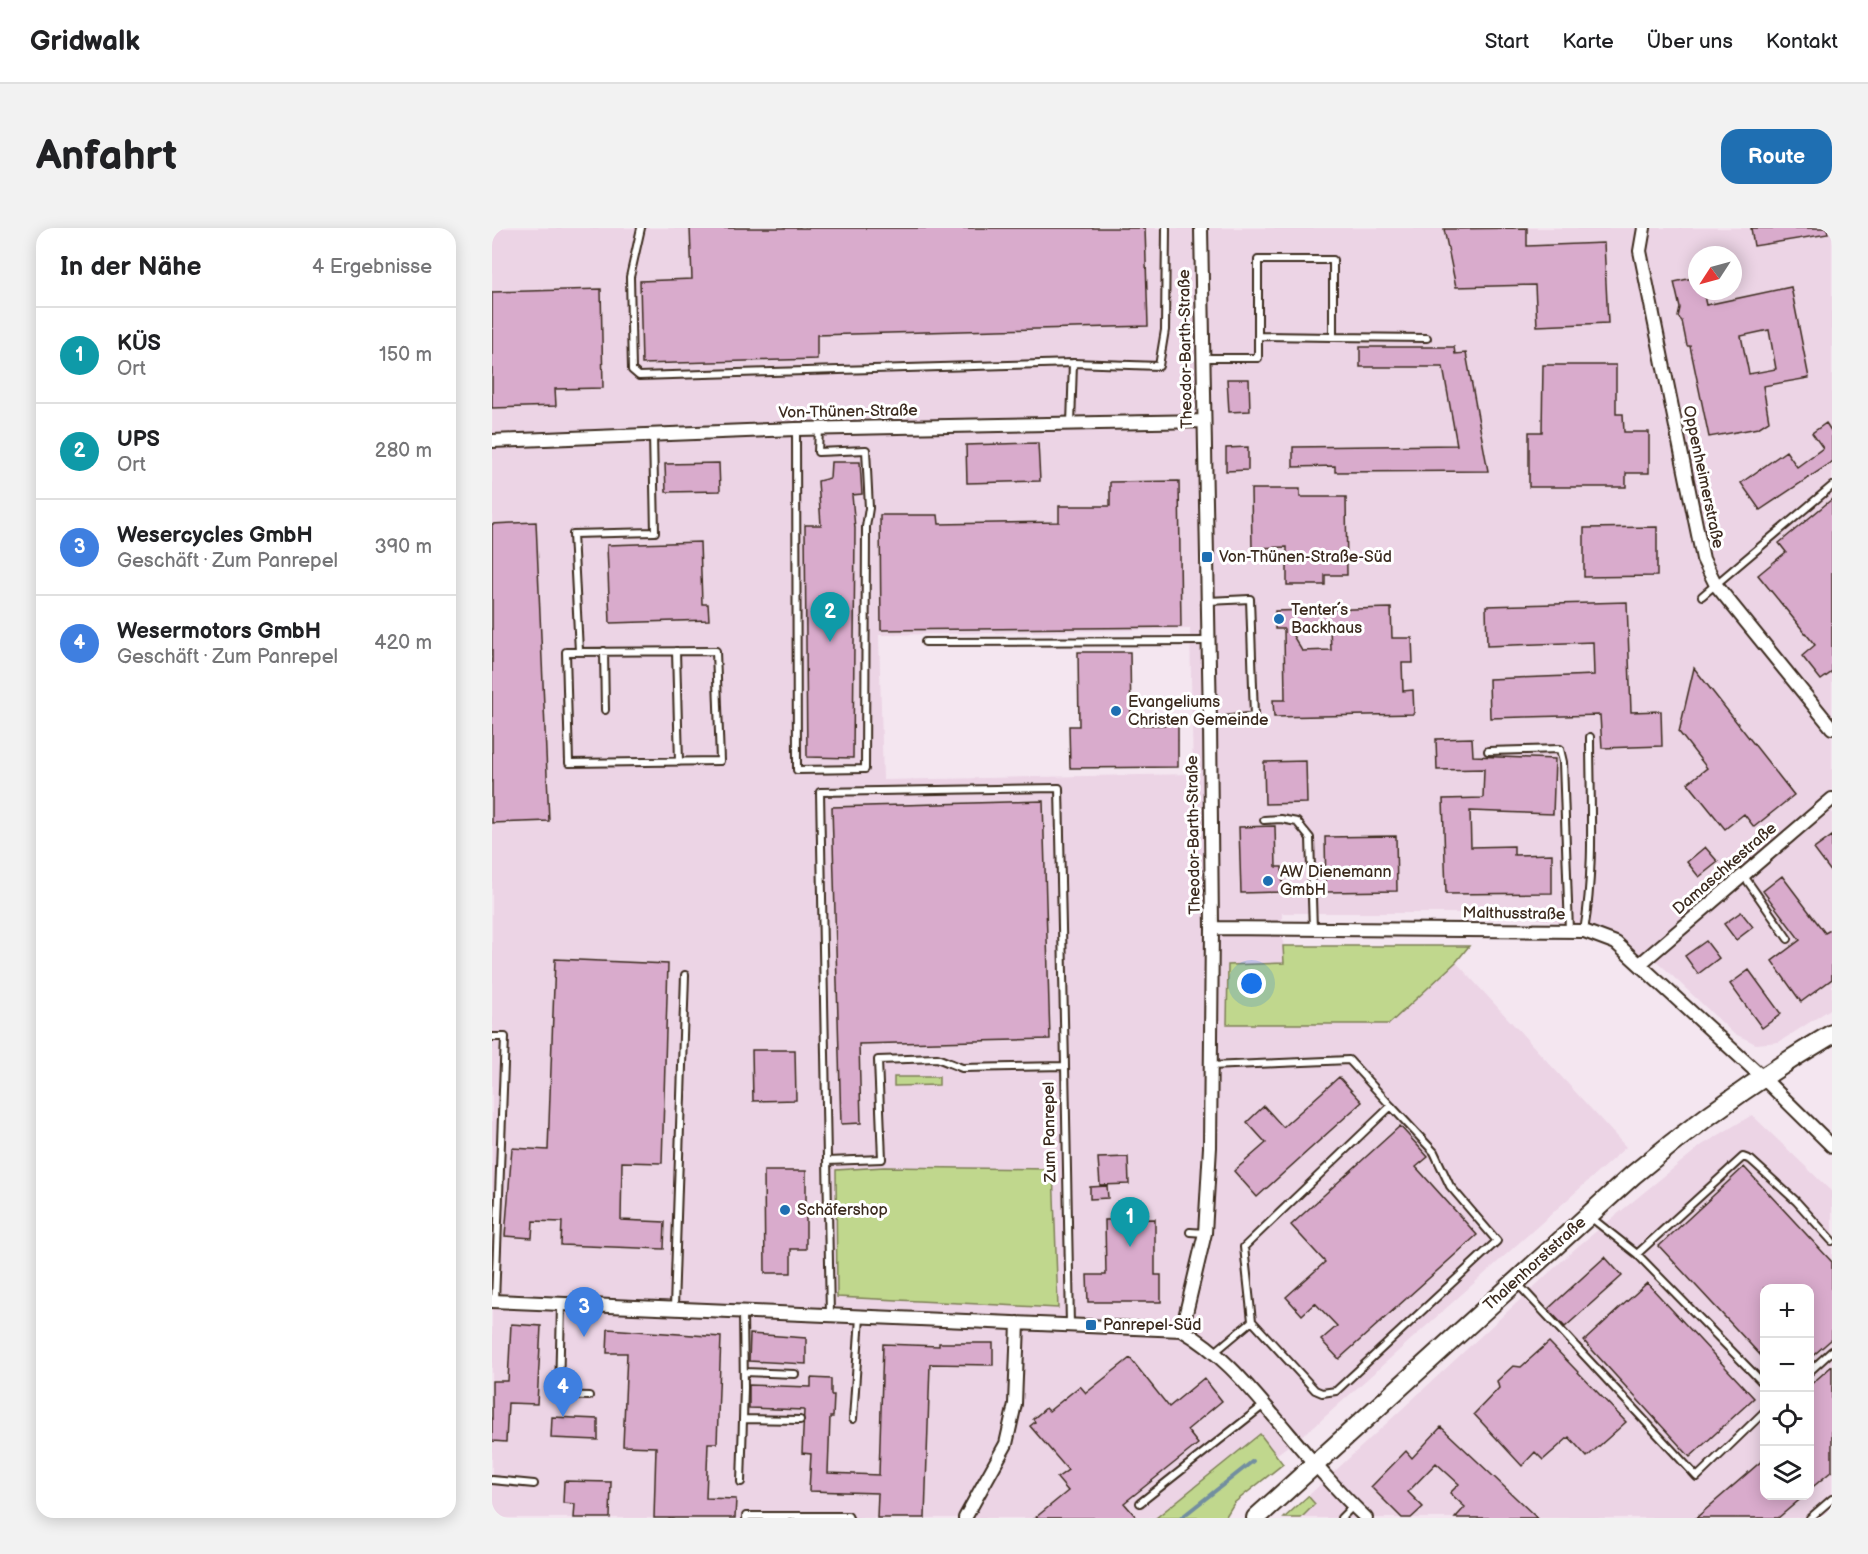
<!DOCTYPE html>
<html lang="de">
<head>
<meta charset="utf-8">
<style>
	body { margin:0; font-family:"Balsamiq Sans",sans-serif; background:#f2f2f2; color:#202124 }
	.controls { position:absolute; right:18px; bottom:18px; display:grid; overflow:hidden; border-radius:12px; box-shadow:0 3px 15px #0003 }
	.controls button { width:54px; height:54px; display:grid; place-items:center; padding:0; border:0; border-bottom:2px solid #e0e0e0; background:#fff; color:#202124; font:30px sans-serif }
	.compass { position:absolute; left:1196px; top:18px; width:54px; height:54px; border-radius:50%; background:#fff; box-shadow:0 3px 15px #0003; rotate:234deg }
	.you { position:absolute; left:760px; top:756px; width:21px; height:21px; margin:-15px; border:4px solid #fff; border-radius:50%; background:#1a73e8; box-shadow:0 0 0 9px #1a73e833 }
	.badge { display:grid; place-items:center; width:39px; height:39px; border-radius:50%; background:#1f6fb2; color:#fff; font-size:20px; font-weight:700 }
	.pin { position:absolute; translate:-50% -50px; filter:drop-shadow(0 2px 3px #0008) }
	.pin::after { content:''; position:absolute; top:32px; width:21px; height:18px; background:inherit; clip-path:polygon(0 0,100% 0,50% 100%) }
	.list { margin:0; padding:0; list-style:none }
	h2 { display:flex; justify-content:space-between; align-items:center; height:78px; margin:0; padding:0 24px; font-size:26px }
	h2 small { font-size:20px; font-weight:400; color:#757577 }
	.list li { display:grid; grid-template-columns:39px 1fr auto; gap:18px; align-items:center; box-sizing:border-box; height:96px; padding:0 24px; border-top:2px solid #e0e0e0 }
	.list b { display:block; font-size:22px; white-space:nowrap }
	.list p { margin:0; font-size:20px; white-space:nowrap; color:#757577 }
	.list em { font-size:20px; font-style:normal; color:#757577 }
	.icon { flex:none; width:33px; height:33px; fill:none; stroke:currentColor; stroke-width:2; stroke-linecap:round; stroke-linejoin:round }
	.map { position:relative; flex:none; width:1340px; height:1290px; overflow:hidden; border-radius:18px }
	header { display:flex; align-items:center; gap:36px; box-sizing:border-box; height:84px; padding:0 30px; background:#fff; border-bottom:2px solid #e0e0e0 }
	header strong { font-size:28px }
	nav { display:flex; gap:33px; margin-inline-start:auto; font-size:21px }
	.intro { display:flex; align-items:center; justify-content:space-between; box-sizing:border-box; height:144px; padding:0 36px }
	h1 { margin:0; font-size:42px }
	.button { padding:15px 27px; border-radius:18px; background:#1f6fb2; color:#fff; font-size:21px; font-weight:700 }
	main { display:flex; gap:36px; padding:0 36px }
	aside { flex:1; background:#fff; border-radius:18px; box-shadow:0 3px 15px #0003 }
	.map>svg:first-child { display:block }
	.built { fill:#ecd4e5; fill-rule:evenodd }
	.green { fill:#c0d78d; stroke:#7e8056; stroke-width:1.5 }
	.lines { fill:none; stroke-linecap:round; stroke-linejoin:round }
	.stream { stroke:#728ea0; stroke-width:4 }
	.building { fill:#d9abcc; stroke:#3b2a1e; stroke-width:1.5; fill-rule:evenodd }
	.lane-casing { stroke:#3b2a1e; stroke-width:10 }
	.street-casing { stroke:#3b2a1e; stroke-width:16 }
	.secondary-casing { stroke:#3b2a1e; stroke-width:22 }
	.lane { stroke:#fff; stroke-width:6 }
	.street { stroke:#fff; stroke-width:12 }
	.secondary { stroke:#fff; stroke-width:18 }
	.poi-dot { fill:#1f6fb2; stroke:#fff; stroke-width:2 }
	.labels { text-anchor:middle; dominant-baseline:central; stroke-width:6; stroke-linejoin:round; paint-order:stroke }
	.street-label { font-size:16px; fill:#3b2a1e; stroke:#fff }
	.poi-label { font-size:16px; fill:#3b2a1e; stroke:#fff; text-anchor:start }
</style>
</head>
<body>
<header>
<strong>Gridwalk</strong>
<nav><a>Start</a><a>Karte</a><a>Über uns</a><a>Kontakt</a></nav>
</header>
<div class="intro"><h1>Anfahrt</h1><a class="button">Route</a></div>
<main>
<aside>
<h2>In der Nähe<small>4 Ergebnisse</small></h2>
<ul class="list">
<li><span class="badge" style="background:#0f9aa8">1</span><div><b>KÜS</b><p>Ort</p></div><em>150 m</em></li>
<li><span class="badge" style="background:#0f9aa8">2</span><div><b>UPS</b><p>Ort</p></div><em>280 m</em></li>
<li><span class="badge" style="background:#3f7fe0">3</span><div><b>Wesercycles GmbH</b><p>Geschäft · Zum Panrepel</p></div><em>390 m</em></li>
<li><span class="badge" style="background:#3f7fe0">4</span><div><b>Wesermotors GmbH</b><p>Geschäft · Zum Panrepel</p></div><em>420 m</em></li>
</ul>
</aside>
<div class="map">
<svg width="1340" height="1290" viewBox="0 0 1340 1290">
	<rect width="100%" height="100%" fill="#f4e6f0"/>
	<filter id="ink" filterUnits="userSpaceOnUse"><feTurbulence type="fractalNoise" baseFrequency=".0167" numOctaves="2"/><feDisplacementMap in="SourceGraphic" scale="12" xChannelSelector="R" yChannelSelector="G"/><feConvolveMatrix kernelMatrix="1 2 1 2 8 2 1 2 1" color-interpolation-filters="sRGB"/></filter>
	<g filter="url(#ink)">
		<path class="built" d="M0,0H1340V780L1287,814L1264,816L1241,805L1154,723L1147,728L1126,708L1096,698L1009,685H790L792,735L736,737V796H897L964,734L1134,919L826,1195L784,1227L767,1206L664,1290H0ZM1205,27H1241V63H1205ZM698,401L701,546L391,552L387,407ZM392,939L491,942L561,941L345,1069L344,943Z
			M1260,887L1340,964V1290H809L823,1276L816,1268L1085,1019L1210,917ZM1272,1060H1318V1268H1272Z"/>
		<path class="green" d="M791,718H977L964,734L897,796H735L736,737L792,735Z
			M402,849H447V857L402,858Z
			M392,939L561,941L566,1080L345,1069L344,942Z
			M768,1206L791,1236L742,1275L733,1290H664Z
			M816,1268L823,1276L809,1290H792Z"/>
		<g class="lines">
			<path class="stream" d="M689,1290L761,1233"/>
		</g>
		<path class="building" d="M198,0H653L656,98L325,107V131L150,136L148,53L200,51Z
			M1035,0V18L1112,15L1116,95L1045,98L1043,57L964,59L952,1Z
			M1259,0H1335L1336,6L1262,18Z
			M1205,49V63H1211L1214,77L1299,59L1317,150L1271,158L1277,193L1266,200L1217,209L1198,118H1195L1190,93L1186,89L1188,80L1182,54ZM1277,102L1284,141L1257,146L1249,108Z
			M109,61L111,160L63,161L64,178L0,180V64Z
			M868,119H962L963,126L974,125L996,243L843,244V238L801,239V219L965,217L951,139H868Z
			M1051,137H1124V186H1131L1132,204H1157V245H1134V259H1037V204H1050Z
			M735,151H757L758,183L737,184Z
			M1334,195L1340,204V234L1268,282L1249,255L1294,223L1305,239L1331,220L1320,205Z
			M546,215L548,253L475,255L474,217Z
			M756,219V242L734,243V220Z
			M339,234H368L370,266L360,267L363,300L361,530L315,529L313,297H329L326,253L338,250Z
			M227,235L228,263L174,264L173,236Z
			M687,253L689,399L389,402L388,287H446L447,296L567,294V278H618V254Z
			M759,261H808V269H854L855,347H833V357H795V319L760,320Z
			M1340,271V444L1329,452L1310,428L1323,417L1266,347L1294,324L1287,315Z
			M44,294L57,593L0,595V296Z
			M1165,299V348L1092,349V300Z
			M208,314L210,376H216L217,392L118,395L115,317Z
			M1135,374L1139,484L1169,483L1170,518L1110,520L1108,487L998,490L997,451L1102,447L1101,414L995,418L994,378Z
			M899,380L900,410H920L921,435H910L911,463L921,462L922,486L782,489L781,472H793L792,401H783V383ZM838,400L839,422L810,423L797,401Z
			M586,424H638L639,497H686V539L578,540L577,498H587Z
			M1202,440L1302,567L1262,599L1252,586L1233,601L1196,555L1215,540L1187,504Z
			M980,510L981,528L1063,531L1061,586L978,583L979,619L1022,618V627L1060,626V665L954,666L951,571L991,570L992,541L945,542L944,511Z
			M814,533L815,575L773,576L772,534Z
			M551,573L558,811L367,816L369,895L349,896L340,579Z
			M783,598L784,639H790L791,664L749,665L747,599Z
			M904,608L905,663L834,664L833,609Z
			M1340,608V645L1322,621Z
			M1213,619L1226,634L1207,649L1195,634Z
			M1290,648L1333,705L1340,701V751L1309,774L1280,733L1308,712L1271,663Z
			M1249,684L1261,699L1244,712L1232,696Z
			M1214,713L1227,730L1206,746L1193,728Z
			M63,731L176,736L170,935L130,934L129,992L173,994L172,1021L69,1017L70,994L41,993L40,1010L13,1008L20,920L56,922Z
			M1257,742L1289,786L1270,800L1238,756Z
			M260,822H303L304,872L261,873Z
			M847,849L870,874L765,969L742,943L774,915L755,894L772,878L791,899Z
			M908,898L936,929L924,939L985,1007L847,1131L829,1112L845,1098L823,1075L810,1087L794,1069L833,1034L799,997Z
			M636,929L637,956L608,957L606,930Z
			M1252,939L1340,1034V1111L1317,1131V1060H1272V1131L1167,1018Z
			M272,943H314V1021H299V1045H273Z
			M615,958L616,970L598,971V959Z
			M663,991V1047H669V1074H596L595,1047H614L613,992Z
			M1113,1029L1130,1048L1073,1099L1056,1081Z
			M1155,1055L1262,1170L1198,1229L1092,1113Z
			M19,1096L49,1098L45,1176L16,1175L14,1214L0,1213V1153H16Z
			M116,1101L229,1109L225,1215H216L214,1270L244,1271L243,1290H162L164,1219L131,1218L135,1125H115Z
			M258,1106L314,1110V1136L257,1133Z
			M1057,1114L1134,1194L1095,1229L1077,1209L1051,1232L1043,1224L1030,1238L982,1186L1007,1160L1005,1153L1021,1138L1029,1139Z
			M447,1115H501V1137L438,1136L433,1290H385L386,1265L317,1263L319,1226L310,1225L312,1182L257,1180V1157L319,1159V1150L339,1151V1167H342L341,1189H338L336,1245L387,1247L391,1116L447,1118Z
			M638,1130L677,1179L712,1150L730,1173L695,1202L706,1216L632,1275L645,1290H543L576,1263L565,1250L576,1242L538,1198L543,1194L541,1191L554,1180L557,1183L588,1158L594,1165Z
			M1340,1138V1243L1317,1262V1158Z
			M60,1189L106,1191V1212L59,1210Z
			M949,1199L1002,1249L1045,1290H963L973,1279L958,1265L967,1256L944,1235L916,1264L931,1279L919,1290H910L879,1259L914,1223L920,1230Z
			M1272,1231V1268H1312L1286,1290H1204Z
			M72,1253L119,1254L118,1290H82L83,1276L71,1275Z"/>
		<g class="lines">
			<defs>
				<path id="lane" d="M149,0L138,49L140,142L147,148L581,135L579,196
					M841,109L935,110
					M712,130H766V32H841V109L766,108
					M581,135L667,138L673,102L674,0
					M304,201L305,542L373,541L374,299L377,280L374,222L326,224L327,201
					M1210,368L1340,258
					M716,373L758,371L762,488L718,494
					M433,414L716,413
					M87,423L81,306L163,304L161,207
					M112,423L113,482
					M184,423L187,534
					M224,423L228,533L77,535L74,424Z
					M996,523L1068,521L1071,534L1077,703
					M772,592L789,591L805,594L818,610L821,701
					M1252,648L1296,711
					M1092,703C1103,640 1098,573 1098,509
					M0,809H13L3,1073
					M718,838L857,832L899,878
					M335,933L390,931L386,832L445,830L470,840L573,838L578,1097
					M1097,988L1145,1026L1272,1156
					M698,1004L713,1005
					M1145,1026L1251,929L1259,932L1304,973L1340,1013
					M1026,1056L1205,1249L1272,1184
					M69,1076L67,1167L97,1168
					M182,1080L193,747
					M338,1087L328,564L567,560L573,838
					M723,1124L760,1093L823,1162L830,1165L844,1163L1005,1013L958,958L942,924L899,878L752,1019L760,1093
					M1318,1143L1340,1123
					M252,1144L303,1146
					M251,1191L308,1192
					M361,1191L368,1089
					M0,1252L42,1256
					M249,1254L252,1160L251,1084
					M648,1275L772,1177
					M254,1290V1288H356L357,1290
					M849,1290L861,1278
					M1318,1290L1340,1271"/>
				<path id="street" d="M1152,0L1148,23L1211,331L1224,357L1340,500
					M0,213L304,201L712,193
					M720,700L1092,703L1124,715L1269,848L1340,918
					M1148,736L1340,571
					M0,1073L690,1102C728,1124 753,1154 781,1187C811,1222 840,1258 874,1290
					M690,1102L713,1005L718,919L720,700L718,494L709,0
					M473,1290L514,1216L523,1176L526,1095"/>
				<path id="secondary" d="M764,1290L1141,947C1204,894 1269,848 1340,806"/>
			</defs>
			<use href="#lane" class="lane-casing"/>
			<use href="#street" class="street-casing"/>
			<use href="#secondary" class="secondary-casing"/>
			<use href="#lane" class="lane"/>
			<use href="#street" class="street"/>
			<use href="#secondary" class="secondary"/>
		</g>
	</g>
	<g class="poi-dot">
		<rect x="709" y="323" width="12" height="12" rx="3"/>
		<circle cx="787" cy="391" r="6"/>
		<circle cx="624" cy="483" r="6"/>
		<circle cx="776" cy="653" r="6"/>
		<circle cx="293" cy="982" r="6"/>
		<rect x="593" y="1091" width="12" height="12" rx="3"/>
	</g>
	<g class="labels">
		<g class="street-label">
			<text transform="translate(694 121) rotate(-91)">Theodor-Barth-Straße</text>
			<text transform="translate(356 184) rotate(-1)">Von-Thünen-Straße</text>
			<text transform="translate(1211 249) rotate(78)">Oppenheimerstraße</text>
			<text transform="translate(702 607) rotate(-91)">Theodor-Barth-Straße</text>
			<text transform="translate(1233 641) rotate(-41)">Damaschkestraße</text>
			<text transform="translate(1022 686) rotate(1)">Malthusstraße</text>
			<text transform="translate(558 904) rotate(-91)">Zum Panrepel</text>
			<text transform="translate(1043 1036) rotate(-42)">Thalenhorststraße</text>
		</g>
		<g class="poi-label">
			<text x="727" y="329">Von-Thünen-Straße-Süd</text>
			<text x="799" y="382">Tenter´s<tspan x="799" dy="18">Backhaus</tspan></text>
			<text x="636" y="474">Evangeliums<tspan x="636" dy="18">Christen Gemeinde</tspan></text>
			<text x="788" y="644">AW Dienemann<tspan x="788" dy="18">GmbH</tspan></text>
			<text x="305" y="982">Schäfershop</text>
			<text x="611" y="1097">Panrepel-Süd</text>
		</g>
	</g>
</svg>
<div class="controls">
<button>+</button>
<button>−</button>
<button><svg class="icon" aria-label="locate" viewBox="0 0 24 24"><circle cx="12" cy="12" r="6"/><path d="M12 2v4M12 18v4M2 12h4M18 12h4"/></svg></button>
<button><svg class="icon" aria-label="layers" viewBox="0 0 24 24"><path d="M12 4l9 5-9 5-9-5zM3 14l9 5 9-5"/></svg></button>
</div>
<svg class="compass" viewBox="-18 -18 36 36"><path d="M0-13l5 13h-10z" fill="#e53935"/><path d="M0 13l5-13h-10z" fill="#757577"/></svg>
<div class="you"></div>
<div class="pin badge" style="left:638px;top:1019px;background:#0f9aa8">1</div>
<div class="pin badge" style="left:338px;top:414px;background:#0f9aa8">2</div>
<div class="pin badge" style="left:92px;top:1109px;background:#3f7fe0">3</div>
<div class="pin badge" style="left:71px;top:1189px;background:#3f7fe0">4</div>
</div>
</main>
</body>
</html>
